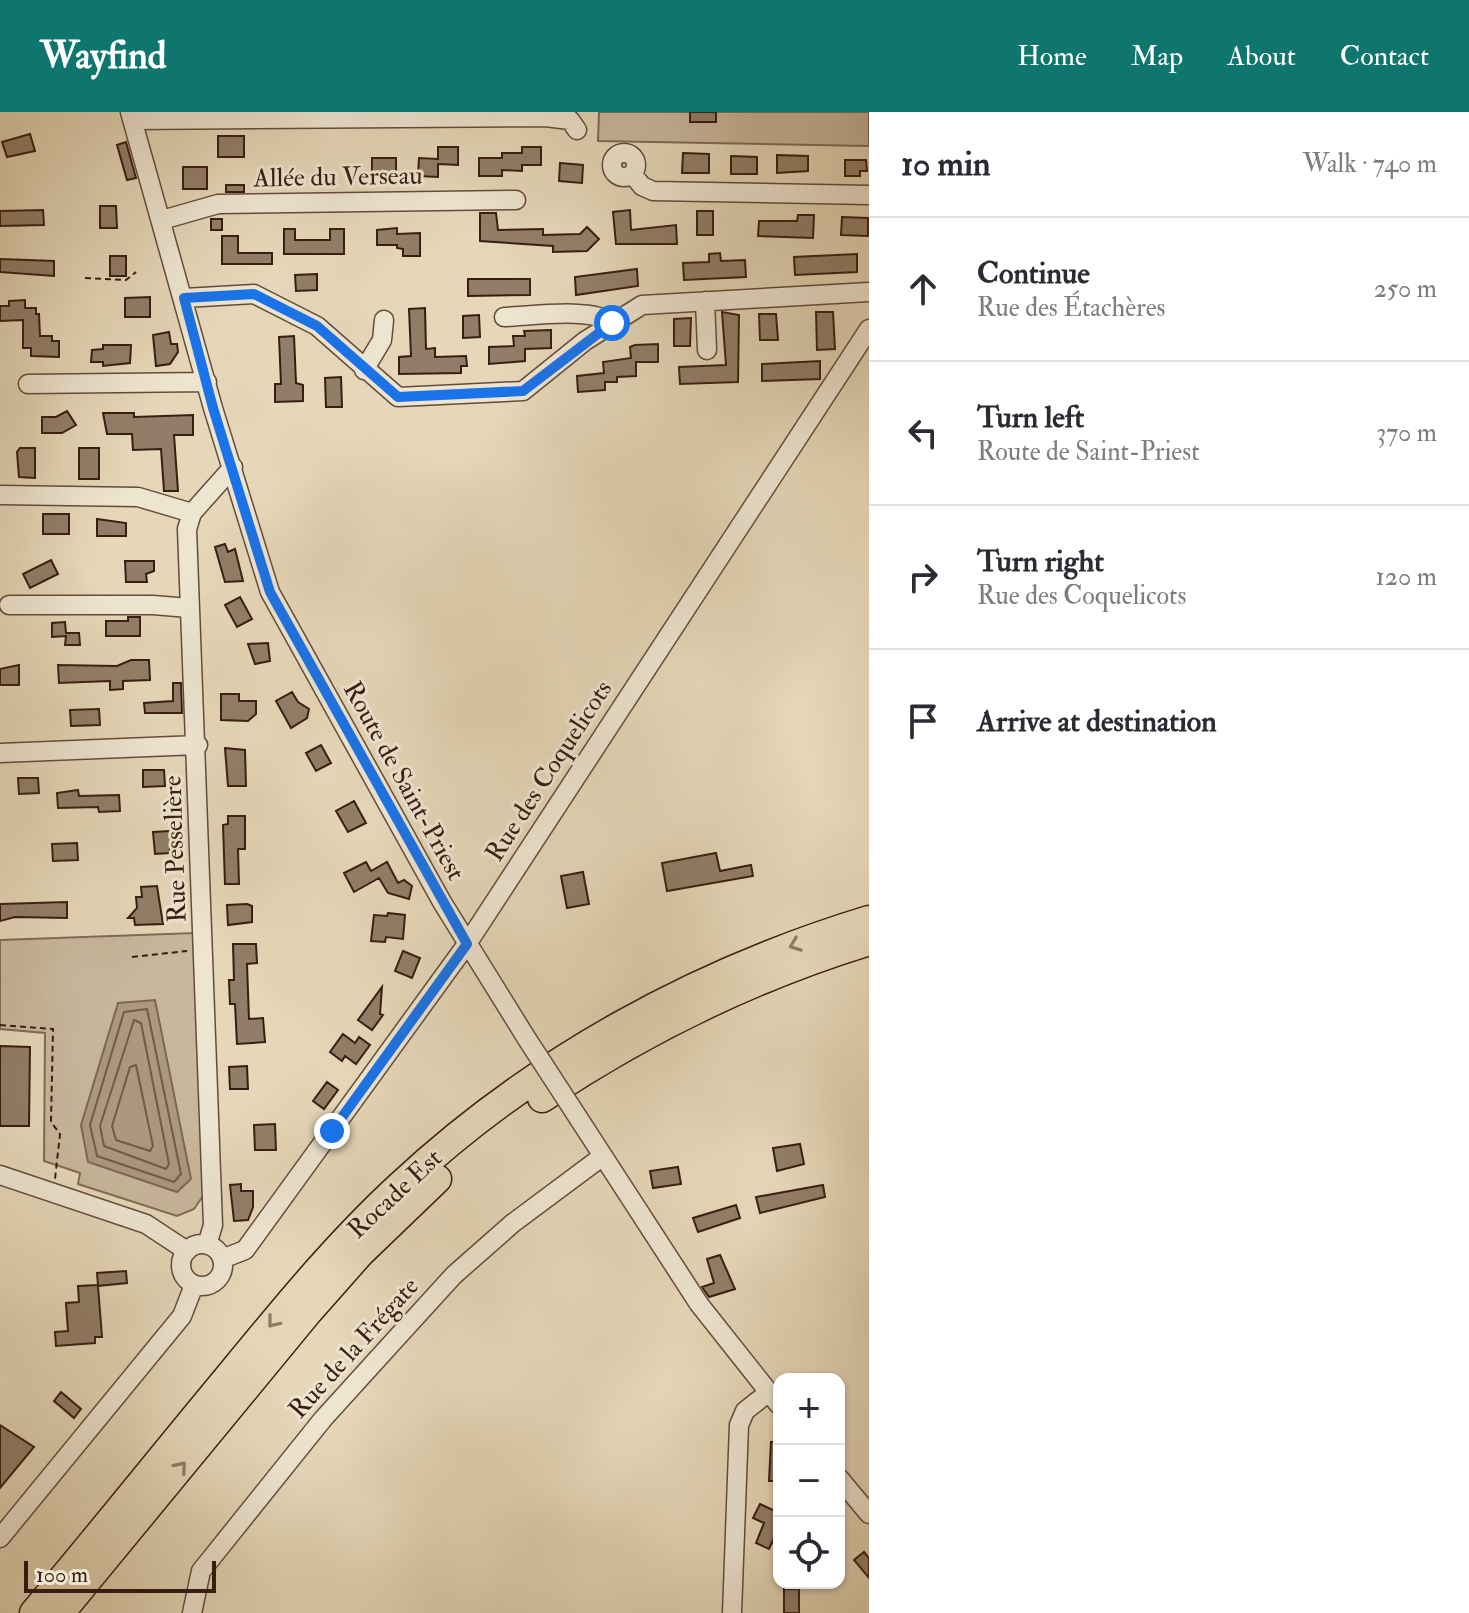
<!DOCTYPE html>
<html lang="en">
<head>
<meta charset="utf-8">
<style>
	body { margin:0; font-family:"IM FELL Double Pica",serif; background:#f2f2f3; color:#2b2b33 }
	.controls { position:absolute; right:24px; bottom:24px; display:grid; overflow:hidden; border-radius:16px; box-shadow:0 2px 6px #0004 }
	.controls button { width:72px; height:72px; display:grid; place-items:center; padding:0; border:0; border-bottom:2px solid #e1e1e2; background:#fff; color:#2b2b33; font:40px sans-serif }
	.scale { position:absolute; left:24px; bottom:20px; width:192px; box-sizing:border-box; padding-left:8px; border:4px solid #391d11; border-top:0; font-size:22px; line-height:28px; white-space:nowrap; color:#391d11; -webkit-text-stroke:6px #eee5d1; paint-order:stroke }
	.stop { position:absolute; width:24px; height:24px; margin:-18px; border:6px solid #1a73e8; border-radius:50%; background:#fff }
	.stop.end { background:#1a73e8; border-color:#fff; box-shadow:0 2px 8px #0008 }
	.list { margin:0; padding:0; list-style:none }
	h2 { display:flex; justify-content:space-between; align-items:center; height:104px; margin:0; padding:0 32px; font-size:34px }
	h2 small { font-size:26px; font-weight:400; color:#7c7c81 }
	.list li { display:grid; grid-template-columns:52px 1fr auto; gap:24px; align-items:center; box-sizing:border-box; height:144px; padding:0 32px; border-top:2px solid #e1e1e2 }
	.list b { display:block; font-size:30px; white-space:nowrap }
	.list p { margin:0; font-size:26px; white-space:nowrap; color:#7c7c81 }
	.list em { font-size:26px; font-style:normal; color:#7c7c81 }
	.icon { flex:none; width:44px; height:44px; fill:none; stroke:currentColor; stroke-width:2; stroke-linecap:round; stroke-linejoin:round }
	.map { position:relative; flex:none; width:869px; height:1501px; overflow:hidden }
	header { display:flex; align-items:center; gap:48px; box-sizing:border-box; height:112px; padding:0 40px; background:#0f766e; color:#fff }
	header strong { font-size:38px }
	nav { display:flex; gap:44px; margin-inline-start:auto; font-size:28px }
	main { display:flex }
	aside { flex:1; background:#fff }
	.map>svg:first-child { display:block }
	.green { fill:#c8b79c; stroke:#806a56; stroke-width:2 }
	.water { fill:#ab987f; stroke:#7d6753; stroke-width:2 }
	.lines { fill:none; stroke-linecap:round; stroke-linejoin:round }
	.shore { stroke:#725a48; stroke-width:2 }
	.building { fill:#927e68; stroke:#391d11; stroke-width:2 }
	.minor-casing { stroke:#644c3b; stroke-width:21 }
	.highway-casing { stroke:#391d11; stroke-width:31 }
	.path { stroke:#391d11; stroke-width:2; stroke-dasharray:6 4; stroke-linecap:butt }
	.minor { stroke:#eee5d1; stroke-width:18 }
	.highway { stroke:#e5d7b8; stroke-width:28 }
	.minor-bridge-casing { stroke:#644c3b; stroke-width:21; stroke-linecap:butt }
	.minor-bridge { stroke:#eee5d1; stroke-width:18 }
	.oneway { stroke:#8f7a64 }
	.route { stroke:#1a73e8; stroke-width:10 }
	.labels { text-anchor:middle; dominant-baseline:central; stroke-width:6; stroke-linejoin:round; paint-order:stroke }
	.street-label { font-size:26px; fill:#391d11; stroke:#eee5d1 }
</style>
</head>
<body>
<header>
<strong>Wayfind</strong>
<nav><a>Home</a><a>Map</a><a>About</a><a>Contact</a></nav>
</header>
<main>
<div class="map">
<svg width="869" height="1501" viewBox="0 0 869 1501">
	<rect width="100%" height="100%" fill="#e5d7b8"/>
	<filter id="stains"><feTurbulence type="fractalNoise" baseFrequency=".0025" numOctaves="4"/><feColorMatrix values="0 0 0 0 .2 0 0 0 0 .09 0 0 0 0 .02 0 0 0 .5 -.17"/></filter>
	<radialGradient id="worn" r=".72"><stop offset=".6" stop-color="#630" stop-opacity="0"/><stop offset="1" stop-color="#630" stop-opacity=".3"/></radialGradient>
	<path class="green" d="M599,0H869V34L598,29Z
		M195,821L205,1081L194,1097L177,1104L78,1072L80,1061L44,1049L45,921L0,917V828Z"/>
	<path class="water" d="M155,888L191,1067L177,1080L88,1050L81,1013L118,891Z"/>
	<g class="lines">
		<path class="shore" d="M147,897L181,1062L174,1070L97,1044L90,1013L124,900Z
			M134,908L141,911L169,1052L166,1057L104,1034L100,1014Z
			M136,953L153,1034L150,1039L116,1028L112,1014L130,955Z"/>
	</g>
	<path class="building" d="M690,0H716V10H690Z
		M30,22L35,39L7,45L2,30Z
		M218,24H244V45H218Z
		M126,30L136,66L127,68L117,33Z
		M438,35H458V53L438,52V65L418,64L419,46L438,47Z
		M522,35H541V53H522V59L502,58V64H479V46H502V41H522Z
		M683,41L709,42V61H682Z
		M777,43L808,44V59L777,61Z
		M731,44L757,45V62H731Z
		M372,46H396V64H372Z
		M845,48H866L867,59H860V64H845Z
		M560,51L583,53L582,71L559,69Z
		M183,55H207V77H183Z
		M226,73H244V80H226Z
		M100,94H116L117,116H100Z
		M43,98L44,113L0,114V99Z
		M630,98L631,118L676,113L677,132H616L613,100Z
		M697,99H713V123H697Z
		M480,101H496L498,118L543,117V123L580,122L587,115L599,127L587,139L553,140V134L480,129Z
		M798,103H814L813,126L758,124L759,109H797Z
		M842,105L868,106V124L841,123Z
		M211,107H222V118H211Z
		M397,116V122L420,121V144H403V137L397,136V133H377V118Z
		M284,117H295V128H330V117H344V142H284Z
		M222,124H238V141H272V152H222Z
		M720,141L721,149L745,148L746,165L684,168L683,151L709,150V142Z
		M857,142V160L795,163L794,145Z
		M110,144H126V164H110Z
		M0,147L54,149V164L0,160Z
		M637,157L638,174L576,183L575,165Z
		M317,162V178L296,179L295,163Z
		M468,167H530V183L468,184Z
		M150,185V205H125V186Z
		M25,188V196H36V202H39L40,224H52V229H59V245L31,244V236H23V208L0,209V194H9V189Z
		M425,196L426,237L435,236V245L466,244L467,254H461V261L399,262V245L411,244L409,197Z
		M722,200L739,203L738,270L680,272L679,255L726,253Z
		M816,200H833L835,237L817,238Z
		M759,202H776L778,228H760Z
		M479,203L480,225L463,226V204Z
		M691,206L690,234H674V207Z
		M551,218V236L525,237V249L489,252V235L514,234L513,224H525L524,219Z
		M169,220L171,232H177L178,240L170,252L156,254L153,223Z
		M294,224L296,271L303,273V289L275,290V272H281L279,225Z
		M658,232V250H636V264L617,265V270H605V278L578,280L577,264L604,261L603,250L631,246L630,235L635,233Z
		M103,233H131L130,251L103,254V250H91L92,238L103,237Z
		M820,249V267L762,269V252Z
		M341,265L342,295H326L325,266Z
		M67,299L76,313L62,321H42V305H56Z
		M103,301H134V305L193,303V323H174L178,379H164L161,337L133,338L132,322H107Z
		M20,336H35V366L19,365L17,340Z
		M79,336H99V367H79Z
		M43,402H69V422H43Z
		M97,407L126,411V424H97Z
		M225,432L228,440L235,437L243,469L225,470L215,435Z
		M51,448L58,462L30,476L23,462Z
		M125,449H154V459L146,462L147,470H126Z
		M240,485L252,507L237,515L225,493Z
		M128,505H140V524H106V509H128Z
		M65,510L66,521H79L80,533H65L66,524L52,525V511Z
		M268,531L270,549L255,552L248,532Z
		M131,548H149L150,568L123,569V577L110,578V569L59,571L58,553L117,554Z
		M19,553V573H0V557Z
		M173,571H181L182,601H145L144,591L173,589Z
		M292,580L298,590L309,597L307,606L291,616L276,589Z
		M221,582H239V589H256V602L248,609L221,608Z
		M99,597L100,613L71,614L70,598Z
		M321,633L331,651L316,659L306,641Z
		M225,636L245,638L246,674H228Z
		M143,658H164L165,674L143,675Z
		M18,666H38L39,681L19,682Z
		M78,678L79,684L119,683L120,699L99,700L98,695L58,696L57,681Z
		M354,689L366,711L348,720L336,699Z
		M228,704H245V737H238L239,772H225L223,713L228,712Z
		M170,719V741L155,742L153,720Z
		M77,731L78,748L53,749L52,732Z
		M716,741L720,759L751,753L753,764L667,779L662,751Z
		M366,750L371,759L387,750L398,771L404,768L412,774L409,787L388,781L379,766L354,780L344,761Z
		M583,760L589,792L567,796L561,764Z
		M157,774L163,812L135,813L134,806H128L137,796L136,785H142L141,775Z
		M67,790V806L15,805L0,809V792Z
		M247,792L252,794V810L228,813L227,793Z
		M388,801L405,803L403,827L386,825L385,830L371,829L374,803L387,804Z
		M233,832H256L257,851L247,852L249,907L263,906L265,930L237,932L235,892H230L229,868H234Z
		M403,839L420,846L412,866L395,859Z
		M382,875L380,902L383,903L372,918L358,908Z
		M343,922L355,931L359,925L370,933L356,952L345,944L342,949L330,940Z
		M0,934L30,935L29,1014H0Z
		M247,954L248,977H230L229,955Z
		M327,970L338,978L324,997L313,989Z
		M275,1012L276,1038H255L254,1013Z
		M800,1032L804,1052L777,1059L773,1036Z
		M678,1055L681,1072L653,1076L650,1059Z
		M241,1072V1079H253V1095L248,1108L234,1109L230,1073Z
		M823,1073L825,1085L760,1101L756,1085Z
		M736,1093L740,1106L698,1120L693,1106Z
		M720,1143L735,1177L709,1185L702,1175L714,1171L707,1147Z
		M126,1159L127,1171L98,1174L102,1225H95V1231L56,1234L55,1220L68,1219L66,1191L79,1190L78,1174L98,1173L97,1161Z
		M61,1280L81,1297L74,1306L54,1289Z
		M0,1313L34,1335L0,1376Z
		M771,1330H779V1369H769Z
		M760,1392L779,1401V1415L769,1437L756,1431L764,1411L753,1406Z
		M864,1440L869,1446V1466L854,1448Z
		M784,1477H799V1501H784Z"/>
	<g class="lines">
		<defs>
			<path id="minor" d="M130,0L213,296L270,480L442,790L527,927
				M132,8L545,5L570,8L577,18
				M612 53a12 12 0 1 1 24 0a12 12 0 1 1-24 0Z
				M633,63L642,74L653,79L869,83
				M162,108L218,92L516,88
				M184,186L254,182L317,214L398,285L523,279L585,229L642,193L869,180
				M705,189L707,238
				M504,205C531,204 593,195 612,211
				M364,258L382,228L384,208
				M28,272L207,270
				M0,383L138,385L192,401
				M9,493H153L189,496
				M0,641L198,633
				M579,1007L699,1192L779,1293
				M0,1063L146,1112L187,1139
				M181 1153a21 21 0 1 1 42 0a21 21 0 1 1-42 0Z
				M207,1133L213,1113L187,417L192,401L233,355
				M222,1147L245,1138L467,832L869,217
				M839,1366L869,1402
				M0,1426L182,1204L194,1173
				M192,1501L201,1459L323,1307L392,1231L454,1163L513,1111L603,1044
				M732,1501L739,1313L745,1299L769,1280"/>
			<path id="highway" d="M542,986C644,918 752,865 869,829
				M34,1501C99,1424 162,1345 226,1268C281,1201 336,1133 400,1074C533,950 695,861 869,808
				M60,1501L307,1201L360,1141L437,1067"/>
		</defs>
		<use href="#minor" class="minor-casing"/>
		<use href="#highway" class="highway-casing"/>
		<path class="path" d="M85,166L126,168L136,160
			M132,845L187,839
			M0,913L53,917L51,1010L60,1022L55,1067"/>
		<use href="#minor" class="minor"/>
		<use href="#highway" class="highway"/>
		<defs>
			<path id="minor-bridge" d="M527,927L579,1007"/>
		</defs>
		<use href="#minor-bridge" class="minor-bridge-casing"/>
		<use href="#minor-bridge" class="minor-bridge"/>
	</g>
	<defs><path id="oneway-chevron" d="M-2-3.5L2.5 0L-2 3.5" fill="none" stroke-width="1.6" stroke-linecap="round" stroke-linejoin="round" transform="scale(2)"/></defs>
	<g class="oneway">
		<use href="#oneway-chevron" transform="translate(795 833) rotate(159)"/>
		<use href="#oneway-chevron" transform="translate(273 1210) rotate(129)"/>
		<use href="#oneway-chevron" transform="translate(181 1355) rotate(-50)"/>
	</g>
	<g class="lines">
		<path class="route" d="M332,1019L467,832L270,480L213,296L184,186L254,182L317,214L398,285L523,279L612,211"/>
	</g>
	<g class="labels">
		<g class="street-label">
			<text transform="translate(338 65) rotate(-1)">Allée du Verseau</text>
			<text transform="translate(549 659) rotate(-57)">Rue des Coquelicots</text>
			<text transform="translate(404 669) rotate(61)">Route de Saint-Priest</text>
			<text transform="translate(175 737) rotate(-92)">Rue Pesselière</text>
			<text transform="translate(395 1082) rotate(-43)">Rocade Est</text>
			<text transform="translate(354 1236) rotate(-48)">Rue de la Frégate</text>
		</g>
	</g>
	<rect width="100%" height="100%" filter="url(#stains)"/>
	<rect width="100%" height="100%" fill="url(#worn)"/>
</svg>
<div class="controls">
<button>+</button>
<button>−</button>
<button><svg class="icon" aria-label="locate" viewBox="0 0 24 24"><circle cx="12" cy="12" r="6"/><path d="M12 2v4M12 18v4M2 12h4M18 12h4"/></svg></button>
</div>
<div class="scale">100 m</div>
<div class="stop" style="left:612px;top:211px"></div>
<div class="stop end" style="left:332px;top:1019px"></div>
</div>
<aside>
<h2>10 min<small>Walk · 740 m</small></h2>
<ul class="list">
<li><svg class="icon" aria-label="ahead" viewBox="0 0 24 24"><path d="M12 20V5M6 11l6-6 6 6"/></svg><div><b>Continue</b><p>Rue des Étachères</p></div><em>250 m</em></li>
<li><svg class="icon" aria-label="left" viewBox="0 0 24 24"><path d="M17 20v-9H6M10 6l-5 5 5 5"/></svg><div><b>Turn left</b><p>Route de Saint-Priest</p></div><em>370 m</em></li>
<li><svg class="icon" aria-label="right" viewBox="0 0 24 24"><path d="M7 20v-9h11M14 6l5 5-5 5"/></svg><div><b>Turn right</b><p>Rue des Coquelicots</p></div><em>120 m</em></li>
<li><svg class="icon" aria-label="arrive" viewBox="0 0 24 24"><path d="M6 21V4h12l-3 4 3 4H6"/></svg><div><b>Arrive at destination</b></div></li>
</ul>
</aside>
</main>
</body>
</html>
